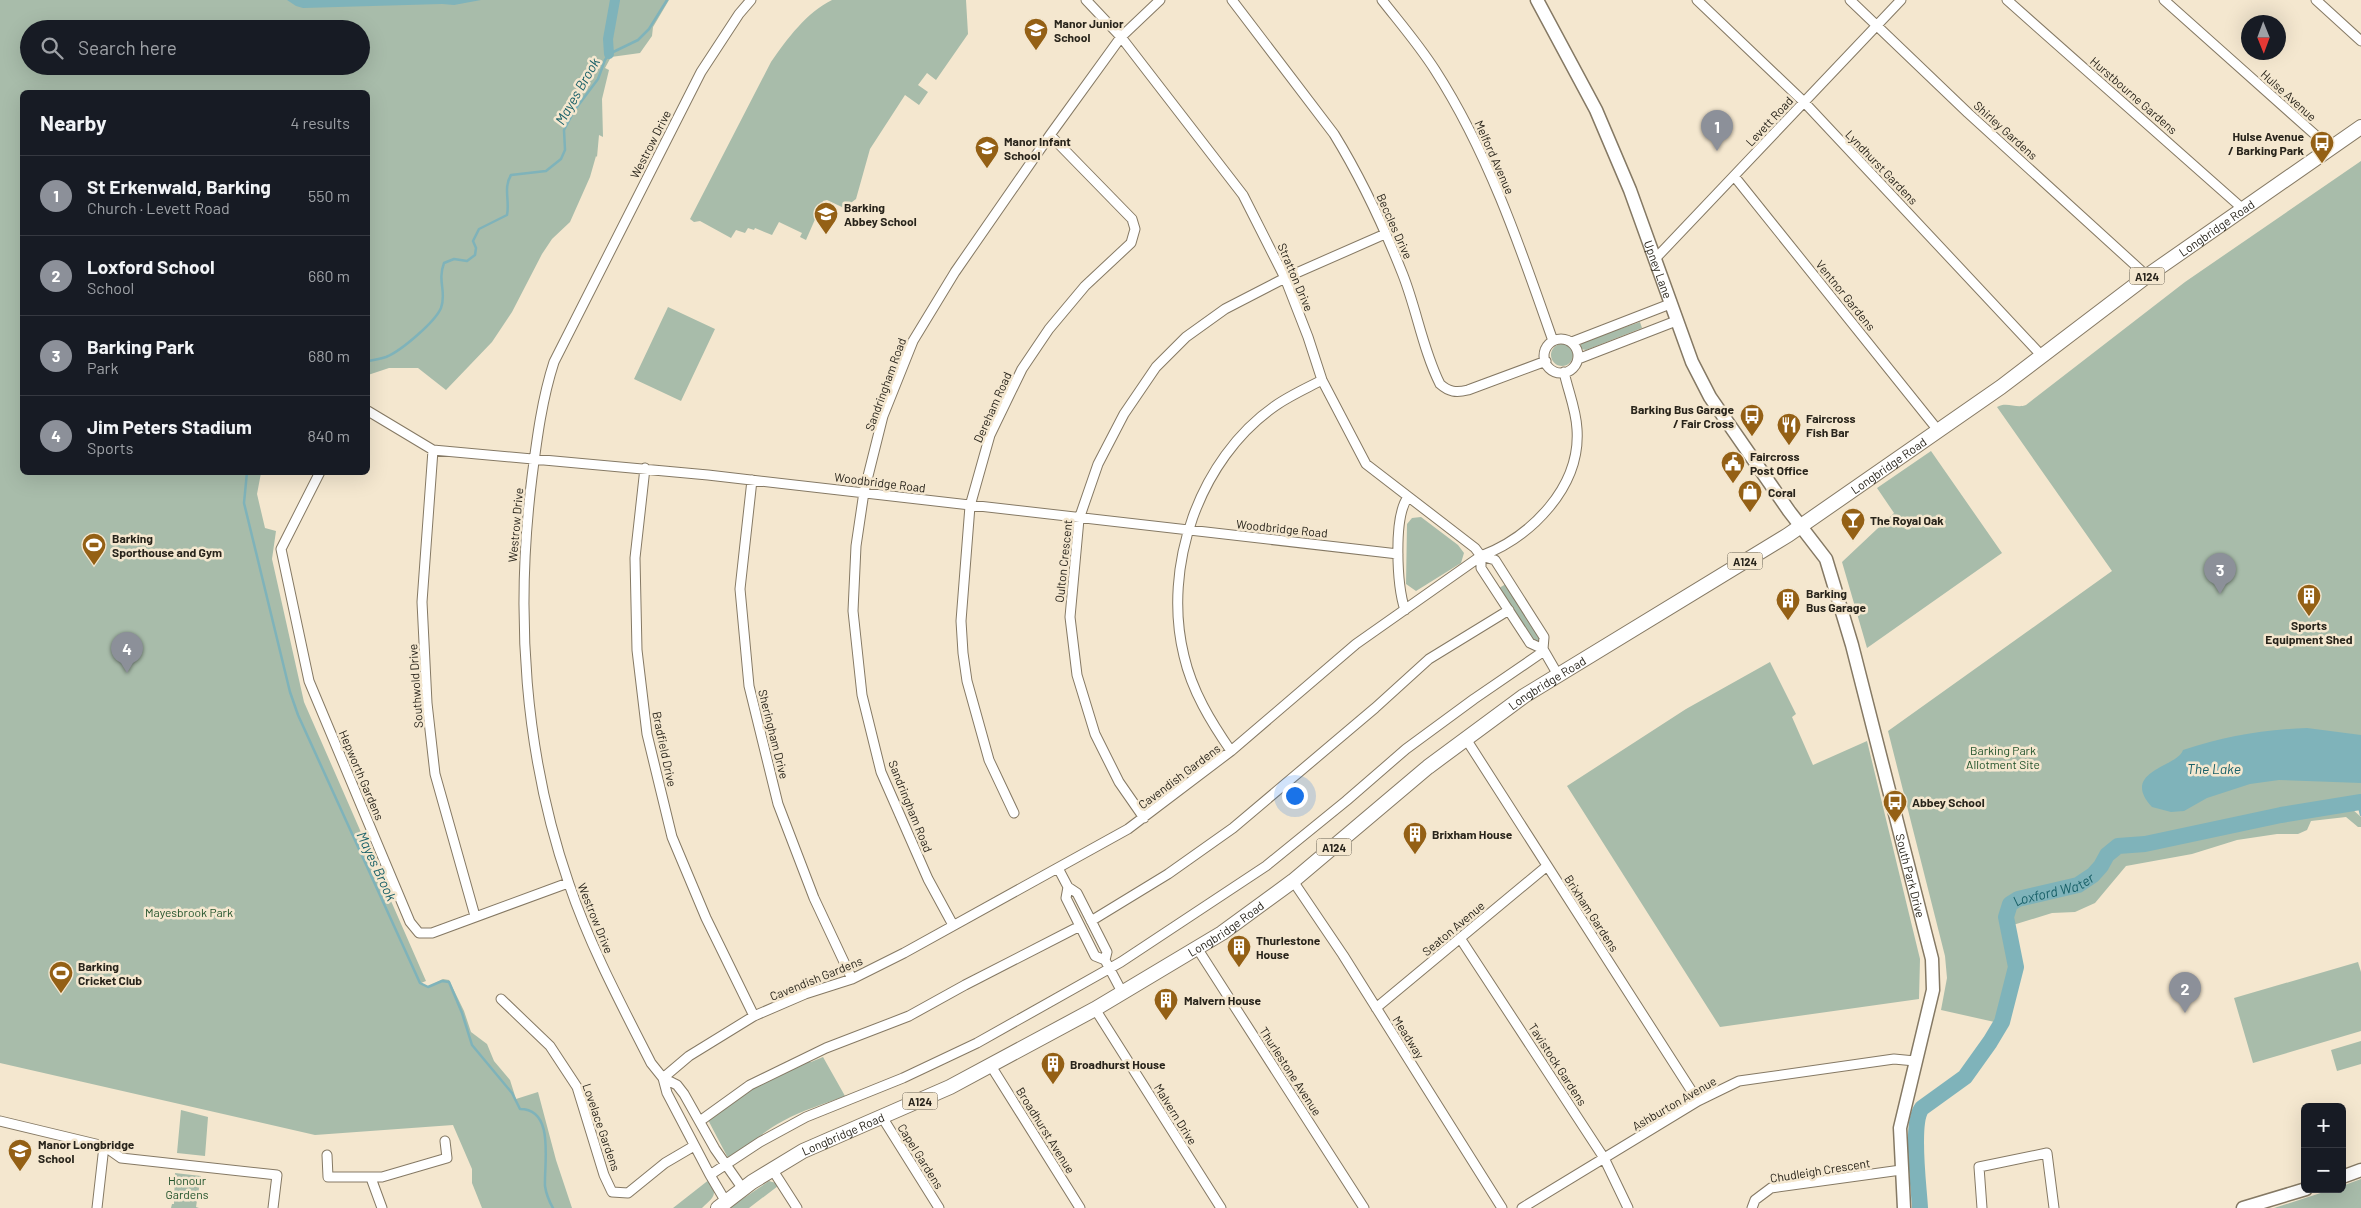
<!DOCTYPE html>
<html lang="en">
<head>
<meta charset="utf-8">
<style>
	body { margin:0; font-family:Barlow,sans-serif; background:#20242c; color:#f1f3f6 }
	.controls { position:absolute; right:15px; bottom:15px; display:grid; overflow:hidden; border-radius:8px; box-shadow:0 5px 20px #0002 }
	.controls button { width:45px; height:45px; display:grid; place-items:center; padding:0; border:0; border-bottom:1px solid #363941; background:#171b24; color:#f1f3f6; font:25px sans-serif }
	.compass { position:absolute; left:2241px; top:15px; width:45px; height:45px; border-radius:50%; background:#171b24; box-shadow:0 5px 20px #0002; rotate:179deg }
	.you { position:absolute; left:1294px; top:795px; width:18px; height:18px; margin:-12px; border:4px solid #fff; border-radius:50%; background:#1a73e8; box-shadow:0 0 0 8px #1a73e833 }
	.badge { display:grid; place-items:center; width:32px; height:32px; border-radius:50%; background:#8c9099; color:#fff; font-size:16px; font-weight:700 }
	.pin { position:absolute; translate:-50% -41px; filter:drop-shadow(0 1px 2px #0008) }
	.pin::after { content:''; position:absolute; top:26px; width:18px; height:15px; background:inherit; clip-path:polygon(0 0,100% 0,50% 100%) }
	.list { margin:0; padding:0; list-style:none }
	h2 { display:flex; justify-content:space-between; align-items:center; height:65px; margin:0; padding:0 20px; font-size:21px }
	h2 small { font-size:16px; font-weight:400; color:#9ea1a6 }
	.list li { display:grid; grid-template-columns:32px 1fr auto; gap:15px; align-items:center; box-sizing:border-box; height:80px; padding:0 20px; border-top:1px solid #363941 }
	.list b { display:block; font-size:19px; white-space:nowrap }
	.list p { margin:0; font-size:16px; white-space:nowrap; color:#9ea1a6 }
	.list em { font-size:16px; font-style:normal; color:#9ea1a6 }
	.icon { flex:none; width:28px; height:28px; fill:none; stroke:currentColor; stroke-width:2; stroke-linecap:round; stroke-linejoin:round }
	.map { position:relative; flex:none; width:2361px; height:1208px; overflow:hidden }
	.search { position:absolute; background:#171b24; box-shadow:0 5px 20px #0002; left:20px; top:20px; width:350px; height:55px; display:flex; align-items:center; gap:12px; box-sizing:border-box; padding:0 18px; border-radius:28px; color:#9ea1a6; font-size:19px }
	.panel { position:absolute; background:#171b24; box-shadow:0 5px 20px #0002; left:20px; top:90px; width:350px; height:385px; border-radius:8px }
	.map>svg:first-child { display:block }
	.green { fill:#a8bcaa; fill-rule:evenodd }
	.water { fill:#7fb3ba }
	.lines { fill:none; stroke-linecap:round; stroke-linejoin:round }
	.stream { stroke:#7fb3ba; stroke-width:2.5 }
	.canal { stroke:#7fb3ba; stroke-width:10 }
	.river { stroke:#7fb3ba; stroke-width:16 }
	.street-casing { stroke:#857964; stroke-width:11 }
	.secondary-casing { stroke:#857964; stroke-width:15 }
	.primary-casing { stroke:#857964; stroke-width:16 }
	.street { stroke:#fff; stroke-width:9 }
	.secondary { stroke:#fff; stroke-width:12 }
	.primary { stroke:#fff; stroke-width:14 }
	.labels { text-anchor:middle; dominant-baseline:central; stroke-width:5; stroke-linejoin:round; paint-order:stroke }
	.shield { fill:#f4e7cf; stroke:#655e51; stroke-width:1 }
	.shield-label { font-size:11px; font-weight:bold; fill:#28241b }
	.poi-label { font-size:12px; font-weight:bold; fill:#28241b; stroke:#f4e7cf; text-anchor:start }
	.street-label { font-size:12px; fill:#28241b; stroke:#f4e7cf }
	.park-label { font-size:12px; fill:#21522a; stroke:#f4e7cf }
	.water-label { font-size:14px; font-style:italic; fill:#196068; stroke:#f4e7cf }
</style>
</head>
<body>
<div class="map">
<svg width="2361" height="1208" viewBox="0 0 2361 1208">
	<rect width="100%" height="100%" fill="#f4e7cf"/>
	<path class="green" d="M0,0H669L653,27L652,36L640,53L611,57L605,68L609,70L602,99L603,137L599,135L597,157L596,156L590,177L570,222L552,239L542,254L512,312L492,342L446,390L418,368H389L368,375V92H22V472L261,473L257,494L265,528L276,531L272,559L304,702L426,981L421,983L428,987L443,979L449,980L464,1011L471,1032L487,1044L494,1061L510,1080L516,1099L538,1092L556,1160L572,1208H482L472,1183V1169L453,1125L315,1135L0,1063ZM29,29H361V66H29Z
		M832,0H966L968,34L936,80L927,73L918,85L928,92L919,105L905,95L870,149L856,199L844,208L827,200L823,201L806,240L800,237L802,233L779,222L772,235L755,228L754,230L748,228L745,233L736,230L731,238L700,221L694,222L690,219L771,62C787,39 807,12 832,0Z
		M2361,161V799L2146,841C2135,841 2122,840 2112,846C2099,854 2096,875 2078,882C2055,891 2022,886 2006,907L2004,921L2014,967L1999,1023L1941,1010L1947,978L1945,956L1888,731L2112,571L1997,407C2007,401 2016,409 2026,405L2185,282Z
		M668,307L715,329L681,401L634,379Z
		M1640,322L1642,328L1586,350L1581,349V344L1585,341Z
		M1551 355a11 11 0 1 1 22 0a11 11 0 1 1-22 0Z
		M1931,451L2002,553L1867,648L1842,562L1894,513L1877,488Z
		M1421,517L1458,545L1464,553L1461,563L1416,591L1406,584L1407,524L1412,518Z
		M1506,584L1540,636L1539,642L1532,641L1499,588Z
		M1770,662L1796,714L1792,717L1813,765L1867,741L1920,959L1919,999L1720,1027L1567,786L1686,709Z
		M2352,809L2361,817V827H2358L2346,817L2311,821L2307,830L2298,834H2277L2237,840L2192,854L2126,866L2095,903L2075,912L2052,913L2013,925L2011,913L2016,906L2085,887L2098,876L2116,852L2144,848L2291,818Z
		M2358,962L2361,972V1031L2253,1063L2234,998Z
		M2361,1041V1064L2337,1071L2331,1050Z
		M823,1057L845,1096C824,1104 803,1110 783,1121C763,1131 748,1148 728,1158L707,1118L755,1086L807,1060L811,1062Z
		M181,1110L208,1117L205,1156L177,1153Z
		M175,1173L201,1176L196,1207L199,1208H171L172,1204H174Z
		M710,1179C717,1195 715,1196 702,1208H673Z
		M2361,1179V1208H2274L2333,1189H2342V1186Z
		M769,1181L776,1183L778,1186L749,1208H729Z"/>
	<path class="water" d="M287,0H481L454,5L442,4L303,8L296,6Z
		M2307,728L2361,735V783L2279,780L2250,784L2207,798L2184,811L2171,812L2152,807C2119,771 2178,767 2183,750C2226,736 2261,730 2307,728Z"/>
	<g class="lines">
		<path class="stream" d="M368,361C374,360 380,359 386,357C401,351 435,322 441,308C447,292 437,282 444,263L454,259L467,261L475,255L476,248L473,241L479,229L507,215C510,201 503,188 511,175L546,171L561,159L565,150L564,130L574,111L598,79L605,60L609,54L638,40L649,29L667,0
			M247,472L244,503L290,692L298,715L420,983L428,987L442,981L449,982L462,1013L472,1045L512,1093L520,1109C555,1109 544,1162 545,1186C546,1193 549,1201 553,1208
			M2358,802L2361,815"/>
		<path class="canal" d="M609,54L608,39L615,0"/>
		<path class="river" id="s1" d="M1920,1208C1919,1187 1910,1123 1922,1108L1965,1077L1990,1042L2002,1022L2016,967L2006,917L2010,904L2018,899L2078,885L2093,875L2101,866L2107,855L2118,846L2145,844L2281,815L2361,802"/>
		<defs>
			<path id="street" d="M1086,0L1121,37L1243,195L1285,278L1308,337L1322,380L1366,464L1475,548L1481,556V568L1530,643L1543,649L1544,637L1495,560L1481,556
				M1232,0L1334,134C1361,178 1384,227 1403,275C1417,311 1423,350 1440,384C1449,392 1456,393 1468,390L1546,361
				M1382,0C1400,23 1419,45 1435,70C1488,152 1521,249 1553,341
				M1697,0L1804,102L2042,356
				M1850,0L1968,113L2147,276
				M2007,0L2243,209
				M2164,0L2321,140L2329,150
				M2316,0L2361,41
				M1734,176L1937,429
				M1655,259L1901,0
				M1544 356a17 17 0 1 1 34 0a17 17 0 1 1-34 0Z
				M1572,342L1670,304
				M1578,359L1676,321
				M368,411L433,450L708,475L1398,554
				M433,450L422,602L427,703L435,774L475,916
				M645,468L635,558L637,650L647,734L672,837L706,918L754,1016
				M320,472L281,549L309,681L410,922L419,933H432L568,883
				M752,480L740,589L749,686L778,804L814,898L852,979
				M1405,610C1397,586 1393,517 1408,497
				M1543,649L1558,675
				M1466,739L1698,1101
				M1231,751C1211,722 1192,691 1184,656C1162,567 1199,459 1275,406C1289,396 1307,388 1322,380
				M1014,813L989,760L967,681L963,653L961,621L970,506L990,435L1022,369L1049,329L1085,286L1131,243L1135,229L1132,219L1050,135
				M1144,818L1119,782L1095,734L1077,675L1070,617L1079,519L1098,464L1124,414L1156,367L1186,337L1225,309L1285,278L1385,234
				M1058,868L1068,887L1077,893L1107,952L1105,960
				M1293,881L1343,955L1502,1208
				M1068,887L1066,898L1095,956L1105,960L1122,992
				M1091,921L1168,874L1233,828L1375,708L1429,659L1509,610
				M953,925L928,879L881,772L862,695L853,611L856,546L864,492L883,416L913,341L955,272L1050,135L1121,37L1160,0
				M1460,938L1604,1158L1628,1208
				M1197,948L1364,1208
				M501,999L550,1046L577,1087L604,1175L612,1192L628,1193L665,1163L694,1146
				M1376,1008L1547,866
				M1095,1009L1221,1208
				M991,1066L1080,1208
				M663,1078L689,1056L754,1016L805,994L852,979L904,953L1128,829L1231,751L1356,644L1481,556C1531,537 1581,487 1577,429C1576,409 1568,391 1564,372
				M663,1078L667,1093L710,1175L726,1202
				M882,1117L939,1208
				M0,1121L104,1146L121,1158L277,1175L273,1208
				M700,1121L750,1085L826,1048L909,1016L965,985L1080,926
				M327,1155L328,1177H382L447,1158L445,1141
				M772,1169L797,1208
				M710,1175L760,1142L806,1117L903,1078L977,1043L1121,962L1266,866L1346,801L1406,749L1474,699L1544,651
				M371,1178L382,1208
				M743,1189L715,1149L684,1094L677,1085L663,1078L651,1063C621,1004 590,946 569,884C524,754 515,613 532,477C537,438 542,399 554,362L701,72L739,14L751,0
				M97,1208L104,1146
				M1522,1208L1698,1101L1739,1081L1894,1059L1915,1061
				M1752,1208L1755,1200L1771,1188L1901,1170
				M1982,1208L1979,1167L2047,1153L2054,1208"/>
			<g id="secondary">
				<path id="s2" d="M1537,0L1596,110L1630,190L1692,362L1710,397L1789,511L1826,559L1852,645L1932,959L1933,990L1900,1128L1904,1208"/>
				<path d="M2342,1177L2361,1170"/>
				<path d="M2243,1208L2306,1189"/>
			</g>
			<g id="primary">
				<path id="s3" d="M718,1208L752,1182L803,1151L950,1087L1095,1009L1222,933L1293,881L1428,767L1524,696L1788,535L2001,387L2147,276L2361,127"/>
			</g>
		</defs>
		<use href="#street" class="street-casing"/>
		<use href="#secondary" class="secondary-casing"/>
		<use href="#primary" class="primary-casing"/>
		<use href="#street" class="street"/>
		<use href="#secondary" class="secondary"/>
		<use href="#primary" class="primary"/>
	</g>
	<defs>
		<symbol id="school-pin" viewBox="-11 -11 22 30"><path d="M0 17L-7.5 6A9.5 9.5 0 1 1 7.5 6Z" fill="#946015" stroke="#f4e7cf"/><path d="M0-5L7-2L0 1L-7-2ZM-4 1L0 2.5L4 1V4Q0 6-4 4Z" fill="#fff"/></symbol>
		<symbol id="bus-pin" viewBox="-11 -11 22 30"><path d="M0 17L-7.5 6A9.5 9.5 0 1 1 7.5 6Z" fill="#946015" stroke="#f4e7cf"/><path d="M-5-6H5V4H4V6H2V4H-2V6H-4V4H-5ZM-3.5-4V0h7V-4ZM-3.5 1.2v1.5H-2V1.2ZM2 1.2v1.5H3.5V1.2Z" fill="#fff"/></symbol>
		<symbol id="restaurant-pin" viewBox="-11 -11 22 30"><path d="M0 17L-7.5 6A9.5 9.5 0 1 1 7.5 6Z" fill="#946015" stroke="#f4e7cf"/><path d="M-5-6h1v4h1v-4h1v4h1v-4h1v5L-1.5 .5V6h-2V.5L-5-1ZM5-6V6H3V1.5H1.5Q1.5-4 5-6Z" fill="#fff"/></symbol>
		<symbol id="civic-pin" viewBox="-11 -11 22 30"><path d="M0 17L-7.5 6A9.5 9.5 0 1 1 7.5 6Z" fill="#946015" stroke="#f4e7cf"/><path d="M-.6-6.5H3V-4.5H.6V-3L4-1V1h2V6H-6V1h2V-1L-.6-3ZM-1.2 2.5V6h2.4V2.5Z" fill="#fff"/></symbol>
		<symbol id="shop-pin" viewBox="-11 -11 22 30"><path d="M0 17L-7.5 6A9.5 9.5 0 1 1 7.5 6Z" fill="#946015" stroke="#f4e7cf"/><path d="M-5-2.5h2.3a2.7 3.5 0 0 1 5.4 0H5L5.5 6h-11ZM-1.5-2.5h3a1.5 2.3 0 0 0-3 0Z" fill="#fff"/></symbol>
		<symbol id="bar-pin" viewBox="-11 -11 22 30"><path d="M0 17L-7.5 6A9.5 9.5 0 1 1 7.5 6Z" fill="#946015" stroke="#f4e7cf"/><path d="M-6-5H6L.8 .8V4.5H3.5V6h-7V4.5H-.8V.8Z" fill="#fff"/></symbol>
		<symbol id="stadium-pin" viewBox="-11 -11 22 30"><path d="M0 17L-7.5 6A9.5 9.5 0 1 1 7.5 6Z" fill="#946015" stroke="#f4e7cf"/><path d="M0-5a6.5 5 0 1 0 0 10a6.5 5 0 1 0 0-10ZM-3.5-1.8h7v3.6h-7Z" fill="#fff"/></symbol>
		<symbol id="building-pin" viewBox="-11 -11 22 30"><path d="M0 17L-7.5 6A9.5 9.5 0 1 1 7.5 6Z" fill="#946015" stroke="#f4e7cf"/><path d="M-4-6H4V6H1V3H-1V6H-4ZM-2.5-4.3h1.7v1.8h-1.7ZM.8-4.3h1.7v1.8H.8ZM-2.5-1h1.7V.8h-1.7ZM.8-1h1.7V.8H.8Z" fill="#fff"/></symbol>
	</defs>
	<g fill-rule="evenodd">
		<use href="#school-pin" x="1022" y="16" width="28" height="38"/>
		<use href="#bus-pin" x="2308" y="129" width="28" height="38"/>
		<use href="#school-pin" x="973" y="134" width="28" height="38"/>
		<use href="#school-pin" x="812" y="200" width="28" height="38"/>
		<use href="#bus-pin" x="1738" y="402" width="28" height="38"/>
		<use href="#restaurant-pin" x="1775" y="411" width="28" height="38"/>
		<use href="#civic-pin" x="1719" y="449" width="28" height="38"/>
		<use href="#shop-pin" x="1736" y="478" width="28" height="38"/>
		<use href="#bar-pin" x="1839" y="506" width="28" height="38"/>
		<use href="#stadium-pin" x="80" y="531" width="28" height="38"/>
		<use href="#building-pin" x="2295" y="582" width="28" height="38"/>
		<use href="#building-pin" x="1774" y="586" width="28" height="38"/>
		<use href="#bus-pin" x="1881" y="788" width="28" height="38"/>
		<use href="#building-pin" x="1401" y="820" width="28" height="38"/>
		<use href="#building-pin" x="1225" y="933" width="28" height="38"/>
		<use href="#stadium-pin" x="47" y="959" width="28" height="38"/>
		<use href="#building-pin" x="1152" y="986" width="28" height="38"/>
		<use href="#building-pin" x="1039" y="1050" width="28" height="38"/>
		<use href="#school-pin" x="6" y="1137" width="28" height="38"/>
	</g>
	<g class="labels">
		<g class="shield">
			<rect x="2129.5" y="267.5" width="35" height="17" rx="4"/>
			<rect x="1727.5" y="552.5" width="35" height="17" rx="4"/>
			<rect x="1316.5" y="838.5" width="35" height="17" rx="4"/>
			<rect x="902.5" y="1092.5" width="35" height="17" rx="4"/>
		</g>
		<g class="shield-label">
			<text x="2147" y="276">A124</text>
			<text x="1745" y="561">A124</text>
			<text x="1334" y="847">A124</text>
			<text x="920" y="1101">A124</text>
		</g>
		<g class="poi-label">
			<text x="1054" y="23">Manor Junior<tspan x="1054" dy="14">School</tspan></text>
			<text x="2304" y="136" text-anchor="end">Hulse Avenue<tspan x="2304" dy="14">/ Barking Park</tspan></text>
			<text x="1004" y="141">Manor Infant<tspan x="1004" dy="14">School</tspan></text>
			<text x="844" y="207">Barking<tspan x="844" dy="14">Abbey School</tspan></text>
			<text x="1734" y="409" text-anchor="end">Barking Bus Garage<tspan x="1734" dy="14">/ Fair Cross</tspan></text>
			<text x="1806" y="418">Faircross<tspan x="1806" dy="14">Fish Bar</tspan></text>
			<text x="1750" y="456">Faircross<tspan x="1750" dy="14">Post Office</tspan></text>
			<text x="1768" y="492">Coral</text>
			<text x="1870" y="520">The Royal Oak</text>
			<text x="112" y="538">Barking<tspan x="112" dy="14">Sporthouse and Gym</tspan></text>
			<text x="1806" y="593">Barking<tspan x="1806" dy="14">Bus Garage</tspan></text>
			<text x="2309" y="625" text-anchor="middle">Sports<tspan x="2309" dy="14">Equipment Shed</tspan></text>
			<text x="1912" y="802">Abbey School</text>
			<text x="1432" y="834">Brixham House</text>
			<text x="1256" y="940">Thurlestone<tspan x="1256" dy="14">House</tspan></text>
			<text x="78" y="966">Barking<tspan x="78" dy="14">Cricket Club</tspan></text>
			<text x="1184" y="1000">Malvern House</text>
			<text x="1070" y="1064">Broadhurst House</text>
			<text x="38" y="1144">Manor Longbridge<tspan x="38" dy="14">School</tspan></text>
		</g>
		<g class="street-label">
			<text transform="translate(2134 95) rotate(41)">Hurstbourne Gardens</text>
			<text transform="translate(2289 95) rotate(42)">Hulse Avenue</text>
			<text transform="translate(1769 121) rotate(-47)">Levett Road</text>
			<text transform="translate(2006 130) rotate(42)">Shirley Gardens</text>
			<text transform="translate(650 144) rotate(-63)">Westrow Drive</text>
			<text transform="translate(1495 157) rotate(66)">Melford Avenue</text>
			<text transform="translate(1882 167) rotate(46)">Lyndhurst Gardens</text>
			<text transform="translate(1395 226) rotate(66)">Beccles Drive</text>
			<text stroke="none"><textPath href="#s3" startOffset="1796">Longbridge Road</textPath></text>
			<text stroke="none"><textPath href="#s2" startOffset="296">Upney Lane</textPath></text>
			<text transform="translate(1296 277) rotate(67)">Stratton Drive</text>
			<text transform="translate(1846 295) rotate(51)">Ventnor Gardens</text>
			<text transform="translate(885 384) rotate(-70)">Sandringham Road</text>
			<text transform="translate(992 407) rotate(-66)">Dereham Road</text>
			<text stroke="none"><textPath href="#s3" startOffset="1391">Longbridge Road</textPath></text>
			<text transform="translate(880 482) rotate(7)">Woodbridge Road</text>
			<text transform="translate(515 525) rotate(-85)">Westrow Drive</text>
			<text transform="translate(1282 528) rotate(6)">Woodbridge Road</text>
			<text transform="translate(1063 561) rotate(-84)">Oulton Crescent</text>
			<text stroke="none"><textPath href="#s3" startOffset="986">Longbridge Road</textPath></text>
			<text transform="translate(415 686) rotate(-94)">Southwold Drive</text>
			<text transform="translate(774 734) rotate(76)">Sheringham Drive</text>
			<text transform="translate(665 749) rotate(78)">Bradfield Drive</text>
			<text transform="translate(362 775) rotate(67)">Hepworth Gardens</text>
			<text transform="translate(1179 776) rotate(-37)">Cavendish Gardens</text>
			<text transform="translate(911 806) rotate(68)">Sandringham Road</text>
			<text stroke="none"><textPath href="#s2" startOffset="961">South Park Drive</textPath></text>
			<text transform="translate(1592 913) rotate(57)">Brixham Gardens</text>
			<text transform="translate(596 918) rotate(68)">Westrow Drive</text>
			<text stroke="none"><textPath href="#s3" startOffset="581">Longbridge Road</textPath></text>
			<text transform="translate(1453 928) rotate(-40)">Seaton Avenue</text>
			<text transform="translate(816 978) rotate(-22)">Cavendish Gardens</text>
			<text transform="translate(1409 1037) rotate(58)">Meadway</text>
			<text transform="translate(1558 1064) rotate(57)">Tavistock Gardens</text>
			<text transform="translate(1291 1071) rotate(57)">Thurlestone Avenue</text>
			<text transform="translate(1674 1103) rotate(-30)">Ashburton Avenue</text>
			<text transform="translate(1176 1114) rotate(58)">Malvern Drive</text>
			<text transform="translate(602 1127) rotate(71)">Lovelace Gardens</text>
			<text transform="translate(1046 1130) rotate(58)">Broadhurst Avenue</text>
			<text stroke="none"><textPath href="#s3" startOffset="146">Longbridge Road</textPath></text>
			<text transform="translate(921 1156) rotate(58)">Capel Gardens</text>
			<text transform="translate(1820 1170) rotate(-9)">Chudleigh Crescent</text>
		</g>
		<g class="park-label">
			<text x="2003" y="750">Barking Park<tspan x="2003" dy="14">Allotment Site</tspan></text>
			<text x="189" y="912">Mayesbrook Park</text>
			<text x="187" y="1180">Honour<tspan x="187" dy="14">Gardens</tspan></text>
		</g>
		<g class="water-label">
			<text transform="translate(577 91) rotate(-60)">Mayes Brook</text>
			<text x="2214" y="768">The Lake</text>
			<text transform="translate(377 866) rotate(65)">Mayes Brook</text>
			<text stroke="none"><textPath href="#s1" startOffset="388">Loxford Water</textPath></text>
		</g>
	</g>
</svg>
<div class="controls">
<button>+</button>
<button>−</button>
</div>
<svg class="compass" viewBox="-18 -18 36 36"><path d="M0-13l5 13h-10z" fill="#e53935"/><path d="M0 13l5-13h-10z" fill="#9ea1a6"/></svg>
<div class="you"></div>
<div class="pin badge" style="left:1717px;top:151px">1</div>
<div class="pin badge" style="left:2185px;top:1013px">2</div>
<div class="pin badge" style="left:2220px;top:594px">3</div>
<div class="pin badge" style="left:127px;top:673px">4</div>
<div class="search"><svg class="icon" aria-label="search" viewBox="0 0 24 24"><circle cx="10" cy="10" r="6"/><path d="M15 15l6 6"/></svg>Search here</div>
<section class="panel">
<h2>Nearby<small>4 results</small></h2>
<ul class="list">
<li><span class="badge">1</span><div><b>St Erkenwald, Barking</b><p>Church · Levett Road</p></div><em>550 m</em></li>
<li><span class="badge">2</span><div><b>Loxford School</b><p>School</p></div><em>660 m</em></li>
<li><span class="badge">3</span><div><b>Barking Park</b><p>Park</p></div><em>680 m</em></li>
<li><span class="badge">4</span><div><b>Jim Peters Stadium</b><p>Sports</p></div><em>840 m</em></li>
</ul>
</section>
</div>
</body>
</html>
